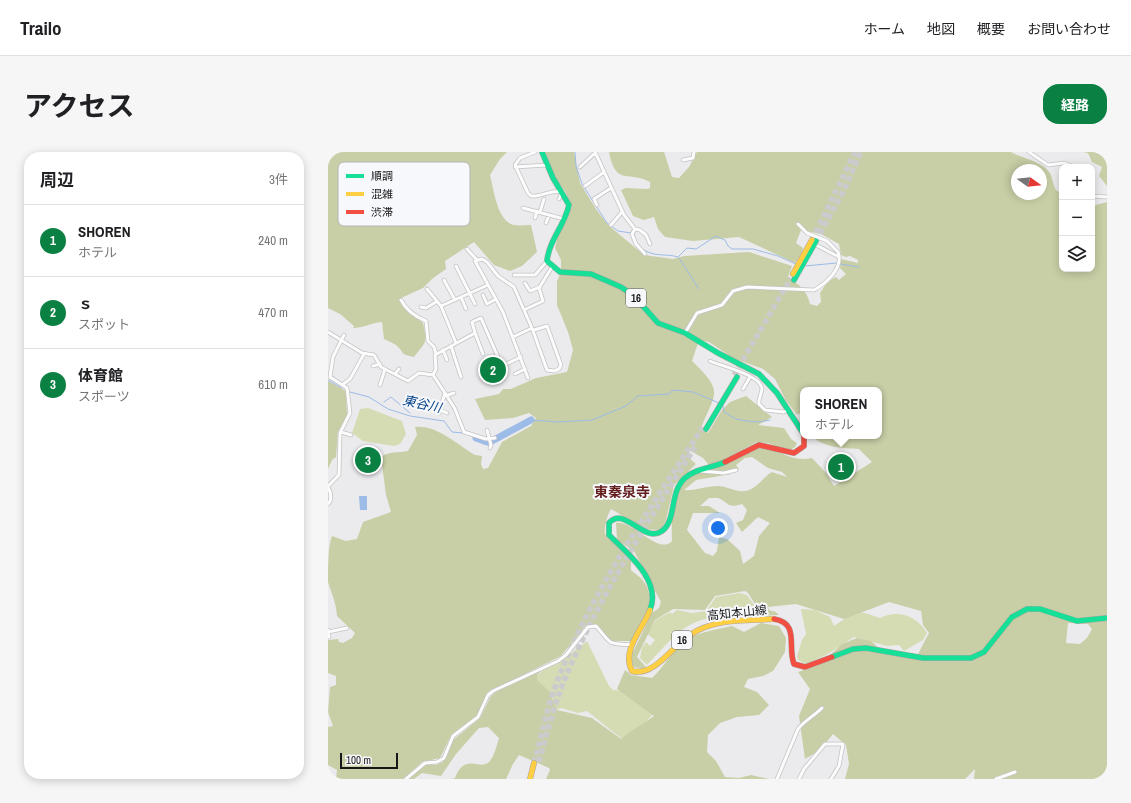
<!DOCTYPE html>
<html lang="ja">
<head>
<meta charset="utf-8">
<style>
	body { margin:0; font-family:"Archivo Narrow","Noto Sans JP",sans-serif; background:#f6f6f6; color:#202124 }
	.controls { position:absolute; right:12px; top:12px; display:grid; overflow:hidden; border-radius:8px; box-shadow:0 2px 10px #0003 }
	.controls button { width:36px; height:36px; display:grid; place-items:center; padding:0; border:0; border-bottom:1px solid #e0e0e0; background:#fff; color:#202124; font:20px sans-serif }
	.compass { position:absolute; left:683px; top:12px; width:36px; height:36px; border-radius:50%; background:#fff; box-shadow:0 2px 10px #0003; rotate:105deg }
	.scale { position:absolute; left:12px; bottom:10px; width:58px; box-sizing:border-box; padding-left:4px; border:2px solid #171718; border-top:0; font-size:11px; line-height:14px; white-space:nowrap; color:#171718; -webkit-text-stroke:3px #f7f8fb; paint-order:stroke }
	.you { position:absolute; left:390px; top:376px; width:14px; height:14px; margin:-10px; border:3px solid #fff; border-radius:50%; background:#1a73e8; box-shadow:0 0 0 6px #1a73e833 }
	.badge { display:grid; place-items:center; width:26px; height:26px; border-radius:50%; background:#0b8043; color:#fff; font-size:13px; font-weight:700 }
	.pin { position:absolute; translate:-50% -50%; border:2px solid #fff; box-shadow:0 1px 4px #0006 }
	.popup { position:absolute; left:472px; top:235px; width:82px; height:52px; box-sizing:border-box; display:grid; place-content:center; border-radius:8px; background:#fff; filter:drop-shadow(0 1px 3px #0005); font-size:13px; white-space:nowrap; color:#757577 }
	.popup b { font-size:15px; color:#202124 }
	.popup::after { content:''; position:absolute; left:50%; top:100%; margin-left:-8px; border:8px solid transparent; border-top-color:#fff }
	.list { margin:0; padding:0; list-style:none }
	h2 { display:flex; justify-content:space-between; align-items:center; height:52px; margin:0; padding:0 16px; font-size:17px }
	h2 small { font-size:13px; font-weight:400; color:#757577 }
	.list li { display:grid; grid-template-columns:26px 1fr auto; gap:12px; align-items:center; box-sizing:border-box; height:72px; padding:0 16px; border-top:1px solid #e0e0e0 }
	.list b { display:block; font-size:15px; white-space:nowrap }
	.list p { margin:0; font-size:13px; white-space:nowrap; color:#757577 }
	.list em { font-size:13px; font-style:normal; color:#757577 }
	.icon { flex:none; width:22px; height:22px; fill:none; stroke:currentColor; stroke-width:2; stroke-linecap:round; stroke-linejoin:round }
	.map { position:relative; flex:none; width:779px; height:627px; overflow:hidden; border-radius:16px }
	header { display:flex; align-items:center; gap:24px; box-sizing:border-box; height:56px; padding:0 20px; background:#fff; border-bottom:1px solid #e0e0e0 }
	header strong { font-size:19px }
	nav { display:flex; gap:22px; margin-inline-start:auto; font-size:14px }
	.intro { display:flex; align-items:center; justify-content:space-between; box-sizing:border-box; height:96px; padding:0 24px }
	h1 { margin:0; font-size:28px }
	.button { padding:10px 18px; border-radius:16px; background:#0b8043; color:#fff; font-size:14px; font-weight:700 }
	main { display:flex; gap:24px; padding:0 24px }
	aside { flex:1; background:#fff; border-radius:16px; box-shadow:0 2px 10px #0003 }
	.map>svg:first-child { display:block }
	.green { fill:#d5dcb3 }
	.forest { fill:#c8cfa6; fill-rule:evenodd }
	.water { fill:#9cbbe7 }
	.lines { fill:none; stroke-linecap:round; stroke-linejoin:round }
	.stream { stroke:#9cbbe7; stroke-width:1 }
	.river { stroke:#9cbbe7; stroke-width:7 }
	.highway-tunnel { stroke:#cbcbcd; stroke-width:5.5; stroke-dasharray:5.5 3; stroke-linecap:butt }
	.street-casing { stroke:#c3c3c5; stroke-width:4.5 }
	.fast-casing { stroke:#aea4a2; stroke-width:6 }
	.slow-casing { stroke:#aea4a2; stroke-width:6 }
	.jam-casing { stroke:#aea4a2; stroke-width:6 }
	.street { stroke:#fcfcfc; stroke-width:3 }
	.fast { stroke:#16e098; stroke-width:5 }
	.slow { stroke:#ffcf43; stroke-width:5 }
	.jam { stroke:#f24e42; stroke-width:5 }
	.labels { text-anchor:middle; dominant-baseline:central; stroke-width:4; stroke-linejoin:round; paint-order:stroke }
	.shield { fill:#f7f8fb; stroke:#5a5a5c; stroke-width:1 }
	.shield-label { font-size:11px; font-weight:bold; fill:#171718 }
	.street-label { font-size:12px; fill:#171718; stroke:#f7f8fb }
	.water-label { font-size:13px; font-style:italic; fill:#004087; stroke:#f7f8fb }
	.quarter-label { font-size:14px; font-weight:bold; fill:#621d1c; stroke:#f7f8fb }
	.key { fill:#f7f8fb; stroke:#b4b4b7; stroke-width:1 }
	.key-label { font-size:11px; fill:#171718 }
</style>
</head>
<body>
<header>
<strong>Trailo</strong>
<nav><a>ホーム</a><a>地図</a><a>概要</a><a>お問い合わせ</a></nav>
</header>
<div class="intro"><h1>アクセス</h1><a class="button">経路</a></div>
<main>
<aside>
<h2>周辺<small>3件</small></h2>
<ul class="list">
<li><span class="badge">1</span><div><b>SHOREN</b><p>ホテル</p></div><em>240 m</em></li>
<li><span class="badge">2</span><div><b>ｓ</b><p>スポット</p></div><em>470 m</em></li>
<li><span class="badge">3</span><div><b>体育館</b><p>スポーツ</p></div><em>610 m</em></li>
</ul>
</aside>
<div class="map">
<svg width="779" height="627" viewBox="0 0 779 627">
	<rect width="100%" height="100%" fill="#ebebed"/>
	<path class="green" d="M40,256L74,269L78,282L72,292L66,294L35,289L24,281L32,257Z
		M412,441L419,443L429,457L426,460H408L407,464C399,465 392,465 385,466C355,468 338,494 319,513L312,506L314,496L318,490L322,494L327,488L319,482L328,468L342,460L344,462L349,458L364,461L378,459L388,445Z
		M473,457L487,458L502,465L506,474C529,459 526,457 552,466C570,457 589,464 599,481L595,488L576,499L571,493L559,494L526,485L498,503L478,512L470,508L469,504L474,488L478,482Z
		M259,489L281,534L285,538L296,539L326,561L313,575L294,587L259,559L250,561L233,556L226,559L223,553L225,545L209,530L208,525L216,517L229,512Z"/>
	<path class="forest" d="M0,0H179L172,7L162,23C166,38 169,69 186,73C191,74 197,73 203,73L209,100L194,114L182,119L166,113L146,90L117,109L118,117L104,127L95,136L71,147L80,159L95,171C100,192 98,189 86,205C71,202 77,201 68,193C65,191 60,189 56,187L54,170C43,171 35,176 25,176L26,174L12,162L0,156Z
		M217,0H246L252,31L268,57L280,73L316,103L345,107L356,104L421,100L464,114L460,125C471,133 479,138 482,152L489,154L493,150L492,141L500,129L508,125L511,128L518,122L512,116L513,107L530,111V108L522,104L518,105L513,103L511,92L493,82L473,78L468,91L475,96L474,102L467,111L411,85L365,89L337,85L330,77L326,65L316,68L305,64L293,38L298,36L319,37L322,36V30C300,18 288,35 281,0H336L344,25L351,26L361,15L369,0H683C693,6 718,10 723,23C725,28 725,33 728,38L734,42V117H764V54L779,50V627H646L647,617L637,627H517L521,612L518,593L505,582L492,598L477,607L471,564L482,537L470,520L491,513L514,492L529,486L543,489L553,498L588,506L601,481L595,473L593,459L561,450L516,467L468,452L440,455L441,458L448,460L451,463L427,464L432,460L420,441L417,439L387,444L377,458L345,457L327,468L309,505L318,515L315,517L306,515L303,508V504L324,461L331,456L333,450L306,399L289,388L288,371C304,367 331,404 344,389C343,368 344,327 371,321C381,319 392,323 402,321L403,322L368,328L356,338C368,339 378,334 390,334C398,334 411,341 417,339C429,337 434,326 444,320L459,325L454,320L440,316L424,305L417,306L408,313L411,317L397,320L378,319C394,316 422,296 432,296C450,295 461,311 484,306L498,321L506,334L544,310L531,297C513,296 498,296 483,284H551V238H475V268L471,261L469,263L457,247L447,227L435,217L405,206L381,190L371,188L364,209C396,240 388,239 373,276L380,281L394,258L402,250L418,244L444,265L430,273L456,276L463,287L469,291L467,295L461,299L440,291L429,290L388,312L381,313L375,306L359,297L362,307L368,312L346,333L338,368L334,376C320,384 296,364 283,357C279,363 276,375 277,382L303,409V418C307,422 313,425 316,430C330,450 313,471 304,489H283L269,472H259L233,504L160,540L150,562L123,584L112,606L94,610L75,627H8L9,618L0,613V575L5,574L0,560L2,535L8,533V524L0,521V488L10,487L11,490L15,491L24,486L27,481L9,464C8,450 4,443 0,430C0,419 0,393 4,384L18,389L29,387L35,370L63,360L58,343L53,305C61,299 71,301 80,299L89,283L87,275C108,272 130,293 147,303L154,304L153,312L155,317L160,316L174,290L203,274L208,266L201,261L185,266L157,268L147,247L171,242L175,237H183L208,226L239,220L245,198L240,180L229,153V129L233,120V108L227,96L230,84L244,55L237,39L229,29ZM689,18H713V42H689ZM381,346C383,346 388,346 390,346C401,350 398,357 414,352L419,358L415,368L408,371L414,380L430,365L442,371L431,384L426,404L415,412L412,399L399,387L391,385L389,399L385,404L377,401L359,378L365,361H392L381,354H372ZM740,471L760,472L764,477L759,486L752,492L738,491Z
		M755,0H779V34L771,24L774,15L764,10L760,1Z
		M0,229L18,239L19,263L10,280L8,305L4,308L0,317Z
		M433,471L451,474L458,486L457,500L445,519L435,524L420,527L416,535L429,540L441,553L431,563L409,565L392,571L380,583L379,600L388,609L397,625L411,626L423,623L441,627H218L222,618L221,616L191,603L185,612L178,627H123L127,626C137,600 152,619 161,610C166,605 169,593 171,586L160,575L151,576L128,602L113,624L94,621L86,627H81L98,612L108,613L115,610L125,588L152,566L163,544L170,538L214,517L209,524V528L221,539L229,558L264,566L293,587C303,578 315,572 326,564L289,537L297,518L303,523L324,526C337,514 347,494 362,486C375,479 391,477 404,474L416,480Z"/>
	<path class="water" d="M31,344H39V358H32Z"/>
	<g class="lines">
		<path class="stream" d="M247,0L248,14L254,32L279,71L290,79L303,81
			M306,82L308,89
			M313,96C326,106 337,101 350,105L359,96L368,97L388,84L397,88L400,94L404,97H425L450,104L468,112
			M351,106L371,137
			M512,112L531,115
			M477,114L509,111
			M0,228L14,236
			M22,240L41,245L60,257L82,264L116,269L124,280L135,281
			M56,250L63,245L82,261
			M395,254L396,260L408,267L419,269L431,270L442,268
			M203,268L230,270L264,268L298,254L310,244L341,242L345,238L365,240L391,251"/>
		<path class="river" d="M148,286L159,290L164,289L203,268"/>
		<path class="highway-tunnel" d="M484,88L527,0
			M488,89L515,40L533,0
			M406,223L463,126
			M211,610C218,584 225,558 234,534C268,449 319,372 367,295
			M206,611C213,586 218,559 227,535C262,441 321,358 375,275"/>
		<defs>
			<path id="street" d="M207,0L192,6L187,13L200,41L203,44C215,45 223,37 234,40L231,47
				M267,0L296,63L307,77L312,78L318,83L322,92
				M701,0L720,13L736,11L746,15
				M355,8L365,6L366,0
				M187,15L219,13
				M252,15L267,1
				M257,34L276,20
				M764,44L779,45
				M269,53L266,47L283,36
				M195,56L236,67
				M212,60L216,47
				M207,66L209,59
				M218,71L221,63
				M283,73L294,60
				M307,77L304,82L308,92L317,102
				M490,94L511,105
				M139,97L149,108
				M128,114L147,152
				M186,123H207L219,109
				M116,128L127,148
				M197,131L202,139L212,135
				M99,137L113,154
				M155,143L159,152L168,147
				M133,145L138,157
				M73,148C78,158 88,165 98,169L100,189L106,195L108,202
				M93,155L98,156L108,150
				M204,176L219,218L226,219L231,217L233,213L219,174L206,178
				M0,180L34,201L46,203L53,215L80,229L91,221L105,223L108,217L107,203L147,181L144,170L153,166L170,205L164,208
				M147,181L155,202
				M357,181L369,161L394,153L405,139L419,135L486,138C499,131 516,115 510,100L499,89L479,81L470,72
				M185,185L204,176L196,158
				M128,191L113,154L160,133
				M123,194L133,225
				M115,198L119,208
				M382,209C393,214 432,223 434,236C434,242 430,246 431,252L437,258L456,260L460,258
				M45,214L52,212
				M167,215L170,216L193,205
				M170,216V226
				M67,222L71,217
				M187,222L197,217
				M105,223L117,241L111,261
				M2,225L5,205L16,183
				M200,226L175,160L147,109L154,107L159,110L170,124L186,135L196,158L215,149L211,136L224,115
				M14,233L22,227L36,202
				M52,233L57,217
				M415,237L422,225
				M117,241L127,257L136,280L158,287L167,286
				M120,243L126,241
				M112,258L119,261
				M159,278L163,293L162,296
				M13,280L23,283
				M372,319L396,321L408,318
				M0,334L11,323L12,281L22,261L19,236L2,225
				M0,335C3,341 5,347 0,352
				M0,478L1,485
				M0,480L19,476
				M78,627L97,611L109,610L116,606L125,584L150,565L160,543L165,539L230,509L238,503L260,475L268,474C285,493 277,491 304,493
				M449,627L470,577C476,569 486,564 494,556
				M471,627L476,617L497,592H515L511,614L503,627
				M668,627L687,620"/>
			<path id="fast" d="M214,0L225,26L241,53C237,73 221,88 219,109L232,120L263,122L293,135L305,143L330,171L357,181L390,201L431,222L449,241L475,281
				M466,128L488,89
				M378,277L409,225
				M322,458C334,428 299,401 281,383V371C296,353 316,392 334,379C349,368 341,340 357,326C368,316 384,316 397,310
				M504,505L525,497L538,496L595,506H643L656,500L684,465L699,457H712L749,469L779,466"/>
			<path id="slow" d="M465,122L484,88
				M322,458C315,477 293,498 304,519C327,525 344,494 362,483C386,466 418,469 446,467
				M202,627L206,611"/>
			<path id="jam" d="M397,310L431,293L466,301L476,294V284
				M446,467C472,471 459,495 466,512L477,515L504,505"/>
		</defs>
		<use href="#street" class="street-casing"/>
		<use href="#fast" class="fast-casing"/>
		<use href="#slow" class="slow-casing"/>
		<use href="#jam" class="jam-casing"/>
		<use href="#street" class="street"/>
		<use href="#fast" class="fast"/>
		<use href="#slow" class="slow"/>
		<use href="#jam" class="jam"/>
	</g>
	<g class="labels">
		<g class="shield">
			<rect x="298" y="137" width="20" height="18" rx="3"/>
			<rect x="344" y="479" width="20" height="18" rx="3"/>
		</g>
		<g class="shield-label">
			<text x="308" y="146">16</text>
			<text x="354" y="488">16</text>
		</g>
		<g class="street-label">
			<text transform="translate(409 461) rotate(-6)">高知本山線</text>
		</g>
		<g class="water-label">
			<text transform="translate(94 252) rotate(12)">東谷川</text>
		</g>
		<g class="quarter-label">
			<text x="294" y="340">東秦泉寺</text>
		</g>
	</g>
	<rect x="10" y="10" width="132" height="64" rx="6" class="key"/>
	<rect x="18" y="22" width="18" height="4" fill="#16e098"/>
	<rect x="18" y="40" width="18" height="4" fill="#ffcf43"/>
	<rect x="18" y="58" width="18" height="4" fill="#f24e42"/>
	<g class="key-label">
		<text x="43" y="28">順調</text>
		<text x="43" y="46">混雑</text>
		<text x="43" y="64">渋滞</text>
	</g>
</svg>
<div class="controls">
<button>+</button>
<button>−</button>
<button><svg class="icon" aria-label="layers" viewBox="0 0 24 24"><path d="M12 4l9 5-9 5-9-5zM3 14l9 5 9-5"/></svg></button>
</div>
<svg class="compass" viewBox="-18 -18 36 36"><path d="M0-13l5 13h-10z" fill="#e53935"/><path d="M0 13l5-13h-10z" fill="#757577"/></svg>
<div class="scale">100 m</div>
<div class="you"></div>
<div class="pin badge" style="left:513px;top:315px">1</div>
<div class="popup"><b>SHOREN</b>ホテル</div>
<div class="pin badge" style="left:165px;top:218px">2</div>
<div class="pin badge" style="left:40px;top:308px">3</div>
</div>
</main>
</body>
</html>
